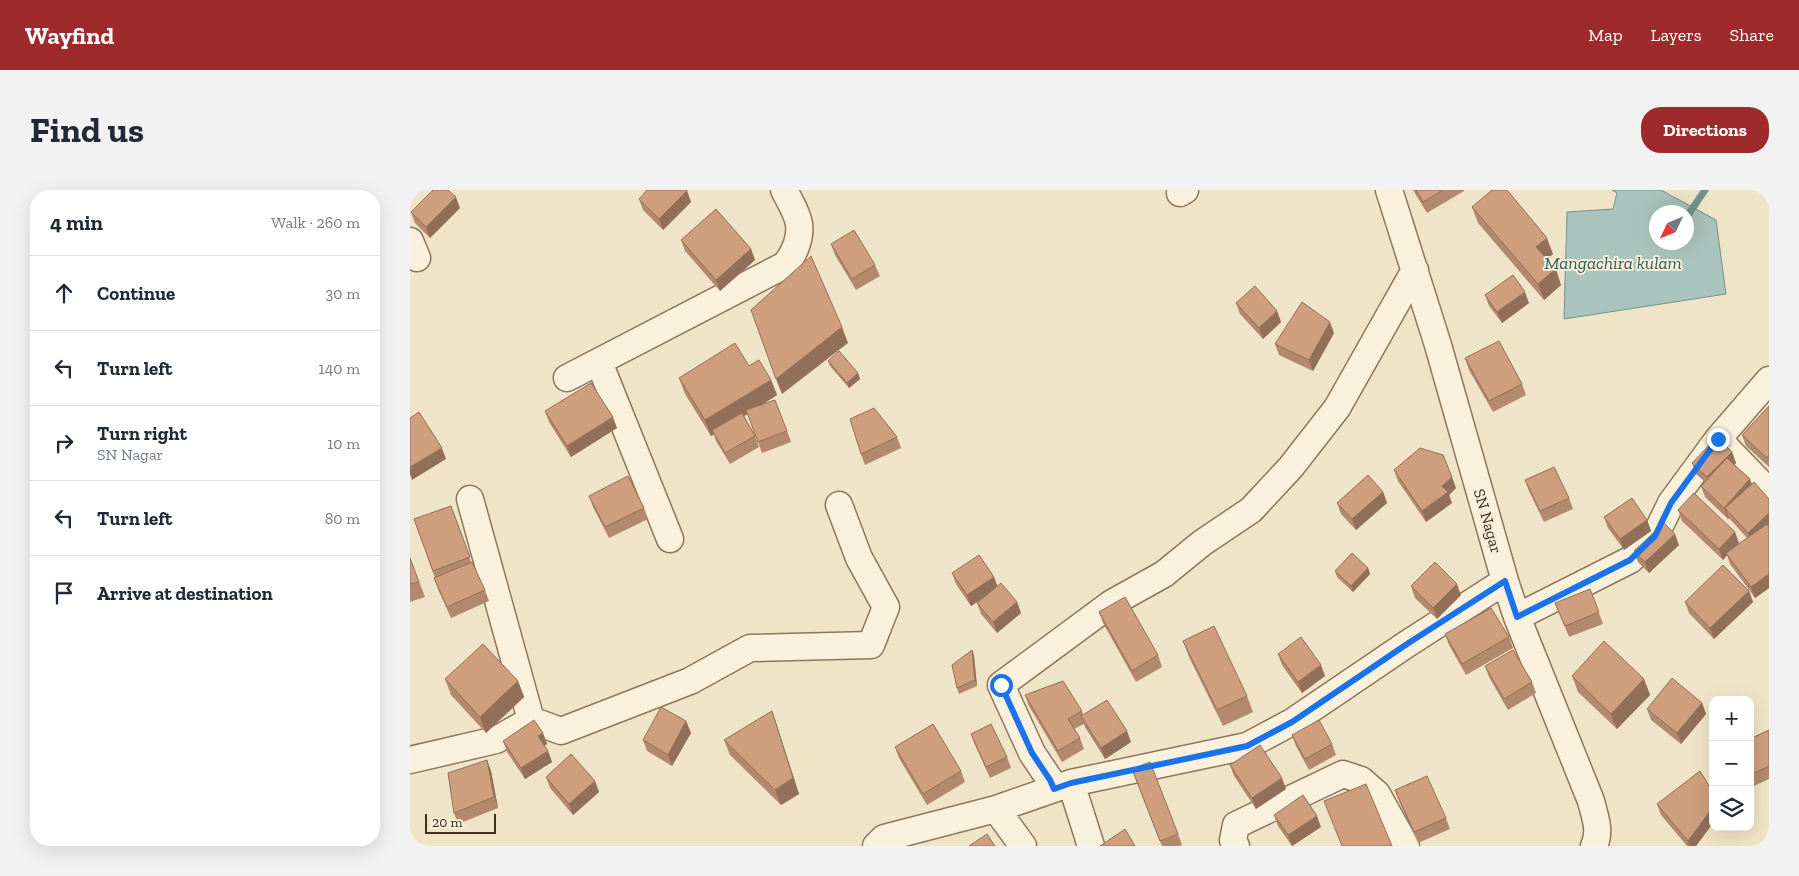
<!DOCTYPE html>
<html lang="en">
<head>
<meta charset="utf-8">
<style>
	body { margin:0; font-family:"Zilla Slab",serif; background:#f2f2f3; color:#1f2937 }
	.controls { position:absolute; right:15px; bottom:15px; display:grid; overflow:hidden; border-radius:10px; box-shadow:0 5px 20px #0002 }
	.controls button { width:45px; height:45px; display:grid; place-items:center; padding:0; border:0; border-bottom:1px solid #e0e1e3; background:#fff; color:#1f2937; font:25px sans-serif }
	.compass { position:absolute; left:1239px; top:15px; width:45px; height:45px; border-radius:50%; background:#fff; box-shadow:0 5px 20px #0002; rotate:226deg }
	.scale { position:absolute; left:15px; bottom:12px; width:71px; box-sizing:border-box; padding-left:5px; border:2px solid #3d2e20; border-top:0; font-size:14px; line-height:18px; white-space:nowrap; color:#3d2e20; -webkit-text-stroke:4px #f7eed8; paint-order:stroke }
	.stop { position:absolute; width:15px; height:15px; margin:-11px; border:4px solid #1a73e8; border-radius:50%; background:#fff }
	.stop.end { background:#1a73e8; border-color:#fff; box-shadow:0 1px 5px #0008 }
	.list { margin:0; padding:0; list-style:none }
	h2 { display:flex; justify-content:space-between; align-items:center; height:65px; margin:0; padding:0 20px; font-size:21px }
	h2 small { font-size:16px; font-weight:400; color:#747a83 }
	.list li { display:grid; grid-template-columns:32px 1fr auto; gap:15px; align-items:center; box-sizing:border-box; height:75px; padding:0 20px; border-top:1px solid #e0e1e3 }
	.list b { display:block; font-size:19px; white-space:nowrap }
	.list p { margin:0; font-size:16px; white-space:nowrap; color:#747a83 }
	.list em { font-size:16px; font-style:normal; color:#747a83 }
	.icon { flex:none; width:28px; height:28px; fill:none; stroke:currentColor; stroke-width:2; stroke-linecap:round; stroke-linejoin:round }
	.map { position:relative; flex:none; width:1359px; height:656px; overflow:hidden; border-radius:20px }
	header { display:flex; align-items:center; gap:30px; box-sizing:border-box; height:70px; padding:0 25px; background:#9e2a2b; color:#fff }
	header strong { font-size:24px }
	nav { display:flex; gap:28px; margin-inline-start:auto; font-size:18px }
	.intro { display:flex; align-items:center; justify-content:space-between; box-sizing:border-box; height:120px; padding:0 30px }
	h1 { margin:0; font-size:35px }
	.button { padding:12px 22px; border-radius:20px; background:#9e2a2b; color:#fff; font-size:18px; font-weight:700 }
	main { display:flex; gap:30px; padding:0 30px }
	aside { flex:1; background:#fff; border-radius:20px; box-shadow:0 5px 20px #0002 }
	.map>svg:first-child { display:block }
	.water { fill:#a9c4bc; stroke:#6f938a; fill-rule:evenodd }
	.lines { fill:none; stroke-linecap:round; stroke-linejoin:round }
	.stream { stroke:#6f938a; stroke-width:7 }
	.minor-casing { stroke:#8d765c; stroke-width:29 }
	.minor { stroke:#faf1dc; stroke-width:26 }
	.wall { fill:#b2896c }
	.shaded-wall { fill:#916f58 }
	.building { fill:#cf9f7d; stroke:#916f58 }
	.route { stroke:#1a73e8; stroke-width:6 }
	.labels { text-anchor:middle; dominant-baseline:central; stroke-width:4; stroke-linejoin:round; paint-order:stroke }
	.street-label { font-size:16px; fill:#3d2e20; stroke:#f7eed8 }
	.water-label { font-size:18px; font-style:italic; fill:#2f5d5a; stroke:#f7eed8 }
</style>
</head>
<body>
<header>
<strong>Wayfind</strong>
<nav><a>Map</a><a>Layers</a><a>Share</a></nav>
</header>
<div class="intro"><h1>Find us</h1><a class="button">Directions</a></div>
<main>
<aside>
<h2>4 min<small>Walk · 260 m</small></h2>
<ul class="list">
<li><svg class="icon" aria-label="ahead" viewBox="0 0 24 24"><path d="M12 20V5M6 11l6-6 6 6"/></svg><div><b>Continue</b></div><em>30 m</em></li>
<li><svg class="icon" aria-label="left" viewBox="0 0 24 24"><path d="M17 20v-9H6M10 6l-5 5 5 5"/></svg><div><b>Turn left</b></div><em>140 m</em></li>
<li><svg class="icon" aria-label="right" viewBox="0 0 24 24"><path d="M7 20v-9h11M14 6l5 5-5 5"/></svg><div><b>Turn right</b><p>SN Nagar</p></div><em>10 m</em></li>
<li><svg class="icon" aria-label="left" viewBox="0 0 24 24"><path d="M17 20v-9H6M10 6l-5 5 5 5"/></svg><div><b>Turn left</b></div><em>80 m</em></li>
<li><svg class="icon" aria-label="arrive" viewBox="0 0 24 24"><path d="M6 21V4h12l-3 4 3 4H6"/></svg><div><b>Arrive at destination</b></div></li>
</ul>
</aside>
<div class="map">
<svg width="1359" height="656" viewBox="0 0 1359 656">
	<rect width="100%" height="100%" fill="#f0e4c8"/>
	<path class="water" d="M1202,0H1251L1306,30L1316,104L1154,129L1157,22L1203,19L1207,3ZM1246,22H1276V52H1246Z"/>
	<g class="lines">
		<path class="stream" d="M1276,28L1295,0"/>
		<defs>
			<path id="minor" d="M979,0L1028,155L1095,391L1107,427L1181,611C1185,627 1191,641 1184,656
				M770,3L775,0
				M0,51L7,68
				M189,172L260,349
				M157,188L375,75C384,65 391,48 389,34C387,22 379,10 374,0
				M1308,249L1359,302
				M60,309L121,530
				M1107,427L1220,370L1245,346L1261,313L1308,249L1359,190
				M121,530L151,541L280,491L340,458L461,455L476,417L449,368L429,315
				M0,570L86,550L121,530
				M661,593L681,656
				M643,599L640,590L622,563L591,495L702,413L754,384L792,353L841,320L881,277L927,218L1005,80
				M586,619L613,656
				M466,656L474,648L586,619L661,593L837,556L882,532L997,454L1095,391
				M826,656L823,650L826,635L933,584L951,590L967,604L996,656"/>
		</defs>
		<use href="#minor" class="minor-casing"/>
		<use href="#minor" class="minor"/>
	</g>
	<path class="wall" d="M1003,0H1054V1L1017,23Z
		M277,1L281,12L253,40L233,20L229,9Z
		M1062,17L1143,64L1137,69L1151,95L1134,110L1068,33Z
		M50,18L20,48L5,33L1,22Z
		M271,50L341,59L345,70L310,101L275,61Z
		M421,54L465,75L470,86L446,100L425,65Z
		M1075,105L1119,113L1092,133L1079,116Z
		M826,113L867,121L871,132L853,149L830,124Z
		M924,143L903,181L869,165L865,154Z
		M1055,168L1112,194L1116,205L1083,222L1059,180Z
		M418,171L448,183L450,189L439,198L420,176Z
		M339,176L361,190L367,205L353,214L377,241L381,252L352,263L338,224L334,226L345,246L349,257L320,274L306,251L304,244L301,246L275,204L269,188Z
		M1359,216V277L1336,256L1332,245Z
		M135,221L207,238L161,267L139,232Z
		M487,247L491,258L455,275L451,264Z
		M1322,262L1326,273L1324,274L1342,294L1359,309V398L1345,408L1320,374L1317,365L1313,370L1272,331L1268,320L1329,353L1326,357L1337,348L1319,328L1318,329L1295,307L1291,296L1295,292L1286,284L1282,273Z
		M984,280L1046,298L1039,305L1042,313L1016,332L988,291Z
		M1115,290L1159,308L1163,319L1134,332L1119,301Z
		M973,302L977,313L946,340L931,324L927,313Z
		M179,306L234,318L238,329L199,348L183,317Z
		M41,316L61,372L75,400L79,411L41,428L28,399L24,388H25L4,329Z
		M1194,327L1237,330L1241,341L1214,360L1198,338Z
		M1269,355L1239,383L1228,372L1224,361Z
		M0,368L15,407L0,412Z
		M958,378L960,384L943,402L927,387L925,381Z
		M542,383L584,387L587,396L607,412L611,423L587,443L571,424L567,413L573,408L561,416L546,394Z
		M1001,396L1051,405L1027,429L1005,408Z
		M1180,399L1193,434L1159,447L1145,413Z
		M1339,401L1343,412L1304,449L1279,423L1275,412Z
		M689,422L748,465L752,477L726,492L693,433Z
		M1035,444L1099,447L1103,458L1056,485L1039,455Z
		M773,451L837,506L843,522L813,536L779,467Z
		M562,460L564,466L567,496L549,504L547,498Z
		M868,464L915,486L892,503L872,475Z
		M1075,476L1122,492L1126,503L1098,520L1079,487Z
		M1162,486L1234,489L1240,505L1207,539L1168,502Z
		M35,489L108,491L114,507L76,543L41,505Z
		M615,505L672,521L673,525L721,552L695,569L675,537L674,534L664,539L670,548L674,559L652,572L619,516Z
		M1292,513L1296,524L1271,554L1241,530L1237,519Z
		M362,521L389,604L371,615L320,565L314,550Z
		M276,531L281,543L262,576L237,561L233,550Z
		M1359,540V589L1344,596L1340,588V549Z
		M133,543L137,554L134,556L138,561L142,572L115,589L97,562L93,551Z
		M561,544L597,567L601,578L580,588L565,555Z
		M882,545L922,554L926,565L899,580L886,556Z
		M485,557L551,581L555,592L517,615L489,568Z
		M77,570L81,581L88,618L48,634L44,623Z
		M820,575L876,599L846,619L824,586Z
		M722,579L768,644L772,655L769,656H752Z
		M136,587L185,591L189,602L163,625L140,598Z
		M985,600L1036,628L1040,639L1008,653L989,611Z
		M1303,602V633L1286,656H1277L1251,625L1247,614Z
		M864,625L911,637L882,656L868,636Z"/>
	<path class="shaded-wall" d="M277,1L281,12L253,40L249,29Z
		M46,7L50,18L20,48L16,37Z
		M1137,48L1143,64L1132,73L1126,57Z
		M341,59L345,70L310,101L306,90Z
		M1146,79L1151,95L1134,110L1128,94Z
		M1115,102L1119,113L1092,133L1087,122Z
		M867,121L871,132L853,149L849,138Z
		M920,132L924,143L903,181L899,170Z
		M432,137L438,153L372,204L366,189Z
		M448,183L450,189L439,198L437,193Z
		M361,190L367,205L305,244L302,240L304,244L301,246L295,230Z
		M203,227L207,238L161,267L157,256Z
		M32,258L36,269L2,290L0,284V277Z
		M1322,262L1326,273L1301,298L1297,287Z
		M1042,287L1046,298L1039,305L1042,313L1016,332L1012,321L1032,296Z
		M1340,289L1344,300L1315,318L1319,328L1318,329L1314,318Z
		M973,302L977,313L946,340L942,329Z
		M1359,323V338L1342,354L1338,343Z
		M1237,330L1241,341L1214,360L1210,349Z
		M1325,342L1329,353L1318,365L1316,363L1317,365L1313,370L1309,359Z
		M1265,344L1269,355L1239,383L1235,372Z
		M958,378L960,384L943,402L941,396Z
		M1359,384V398L1345,408L1341,397Z
		M584,387L588,398L561,416L557,405Z
		M1047,394L1051,405L1027,429L1023,418Z
		M1339,401L1343,412L1304,449L1300,438Z
		M607,412L611,423L587,443L583,432Z
		M562,460L564,466L567,496L565,490Z
		M911,475L915,486L892,503L888,492Z
		M1234,489L1240,505L1207,539L1201,524Z
		M108,491L114,507L76,543L70,527Z
		M1292,513L1296,524L1271,554L1267,543Z
		M362,521L389,604L371,615L365,600Z
		M276,531L281,543L262,576L258,565Z
		M717,541L721,552L695,569L691,558Z
		M133,543L137,554L132,557L128,546Z
		M138,561L142,572L115,589L111,578Z
		M77,570L81,581L88,618L84,607Z
		M872,588L876,599L846,619L842,608Z
		M185,591L189,602L163,625L159,614Z
		M1303,617V633L1286,656H1279L1278,651Z
		M907,626L911,637L882,656L878,645Z"/>
	<path class="building" d="M23,0H38L46,7L16,37L1,22Z
		M237,0H277V1L249,29L229,9Z
		M1006,0H1033L1013,12Z
		M1082,0H1097L1137,48L1126,57L1146,79L1128,94L1062,17Z
		M306,19L341,59L306,90L271,50Z
		M444,40L465,75L442,89L421,54Z
		M401,66L432,137L366,189L341,120Z
		M1103,85L1115,102L1087,122L1075,105Z
		M845,96L867,121L849,138L826,113Z
		M892,112L920,132L899,170L865,154Z
		M1089,151L1112,194L1079,211L1055,168Z
		M325,153L339,176L349,170L361,190L295,230L269,188Z
		M429,161L448,183L437,193L418,171Z
		M181,193L203,227L157,256L135,221Z
		M365,210L377,241L348,252L336,220Z
		M1359,216V265L1357,268L1332,245Z
		M464,218L487,247L451,264L440,229Z
		M9,222L32,258L0,277V228Z
		M332,223L345,246L315,263L302,240Z
		M1307,247L1322,262L1297,287L1282,273Z
		M1010,258L1033,265L1042,287L1032,296L1038,302L1012,321L984,280Z
		M1317,268L1340,289L1314,318L1291,296Z
		M1144,277L1159,308L1130,321L1115,290Z
		M958,285L973,302L942,329L927,313Z
		M218,286L234,318L195,337L179,306Z
		M1344,292L1359,309V323L1338,343L1315,318Z
		M1284,303L1325,342L1309,359L1268,320Z
		M1222,308L1237,330L1210,349L1194,327Z
		M41,316L60,367L23,381L4,329Z
		M1254,333L1265,344L1235,372L1224,361Z
		M1357,334L1359,337V384L1341,397L1316,363Z
		M942,363L958,378L941,396L925,381Z
		M569,365L584,387L557,405L542,383Z
		M0,368L9,392L0,394Z
		M62,372L75,400L37,417L24,388Z
		M1025,372L1047,394L1023,418L1001,396Z
		M1313,375L1339,401L1300,438L1275,412Z
		M591,393L607,412L583,432L567,413Z
		M1180,399L1189,422L1155,436L1145,413Z
		M715,407L748,465L722,481L689,422Z
		M1081,418L1099,447L1052,474L1035,444Z
		M804,436L837,506L807,520L773,451Z
		M891,447L911,475L888,492L868,464Z
		M1194,451L1234,489L1201,524L1162,486Z
		M73,454L108,491L70,527L35,489Z
		M562,460L565,490L547,498L542,475Z
		M1103,460L1122,492L1094,509L1075,476Z
		M1262,488L1292,513L1267,543L1237,519Z
		M653,491L672,521L658,529L670,548L648,561L615,505Z
		M697,510L717,541L691,558L671,526Z
		M251,517L276,531L258,565L233,550Z
		M362,521L383,588L365,600L314,550Z
		M124,530L133,543L128,546L138,561L111,578L93,551Z
		M909,530L922,554L895,569L882,545Z
		M523,534L551,581L513,604L485,557Z
		M581,534L597,567L576,577L561,544Z
		M1359,540V576L1340,585V549Z
		M850,555L872,588L842,608L820,575Z
		M161,564L185,591L159,614L136,587Z
		M77,570L84,607L44,623L38,583Z
		M740,572L768,644L750,651L722,579Z
		M1290,581L1303,602V617L1278,651L1247,614Z
		M1017,586L1036,628L1004,642L985,600Z
		M956,594L982,656H932L914,611Z
		M893,605L907,626L878,645L864,625Z
		M715,639L725,656H690Z
		M577,644L585,656H559Z"/>
	<g class="lines">
		<path class="route" d="M591,495L622,563L640,590L644,599L661,593L837,556L882,532L997,454L1095,391L1107,427L1220,370L1245,346L1261,313L1308,249"/>
	</g>
	<g class="labels">
		<g class="street-label">
			<text transform="translate(1078 331) rotate(74)">SN Nagar</text>
		</g>
		<g class="water-label">
			<text x="1203" y="73">Mangachira kulam</text>
		</g>
	</g>
</svg>
<div class="controls">
<button>+</button>
<button>−</button>
<button><svg class="icon" aria-label="layers" viewBox="0 0 24 24"><path d="M12 4l9 5-9 5-9-5zM3 14l9 5 9-5"/></svg></button>
</div>
<svg class="compass" viewBox="-18 -18 36 36"><path d="M0-13l5 13h-10z" fill="#e53935"/><path d="M0 13l5-13h-10z" fill="#747a83"/></svg>
<div class="scale">20 m</div>
<div class="stop" style="left:591px;top:495px"></div>
<div class="stop end" style="left:1308px;top:249px"></div>
</div>
</main>
</body>
</html>
